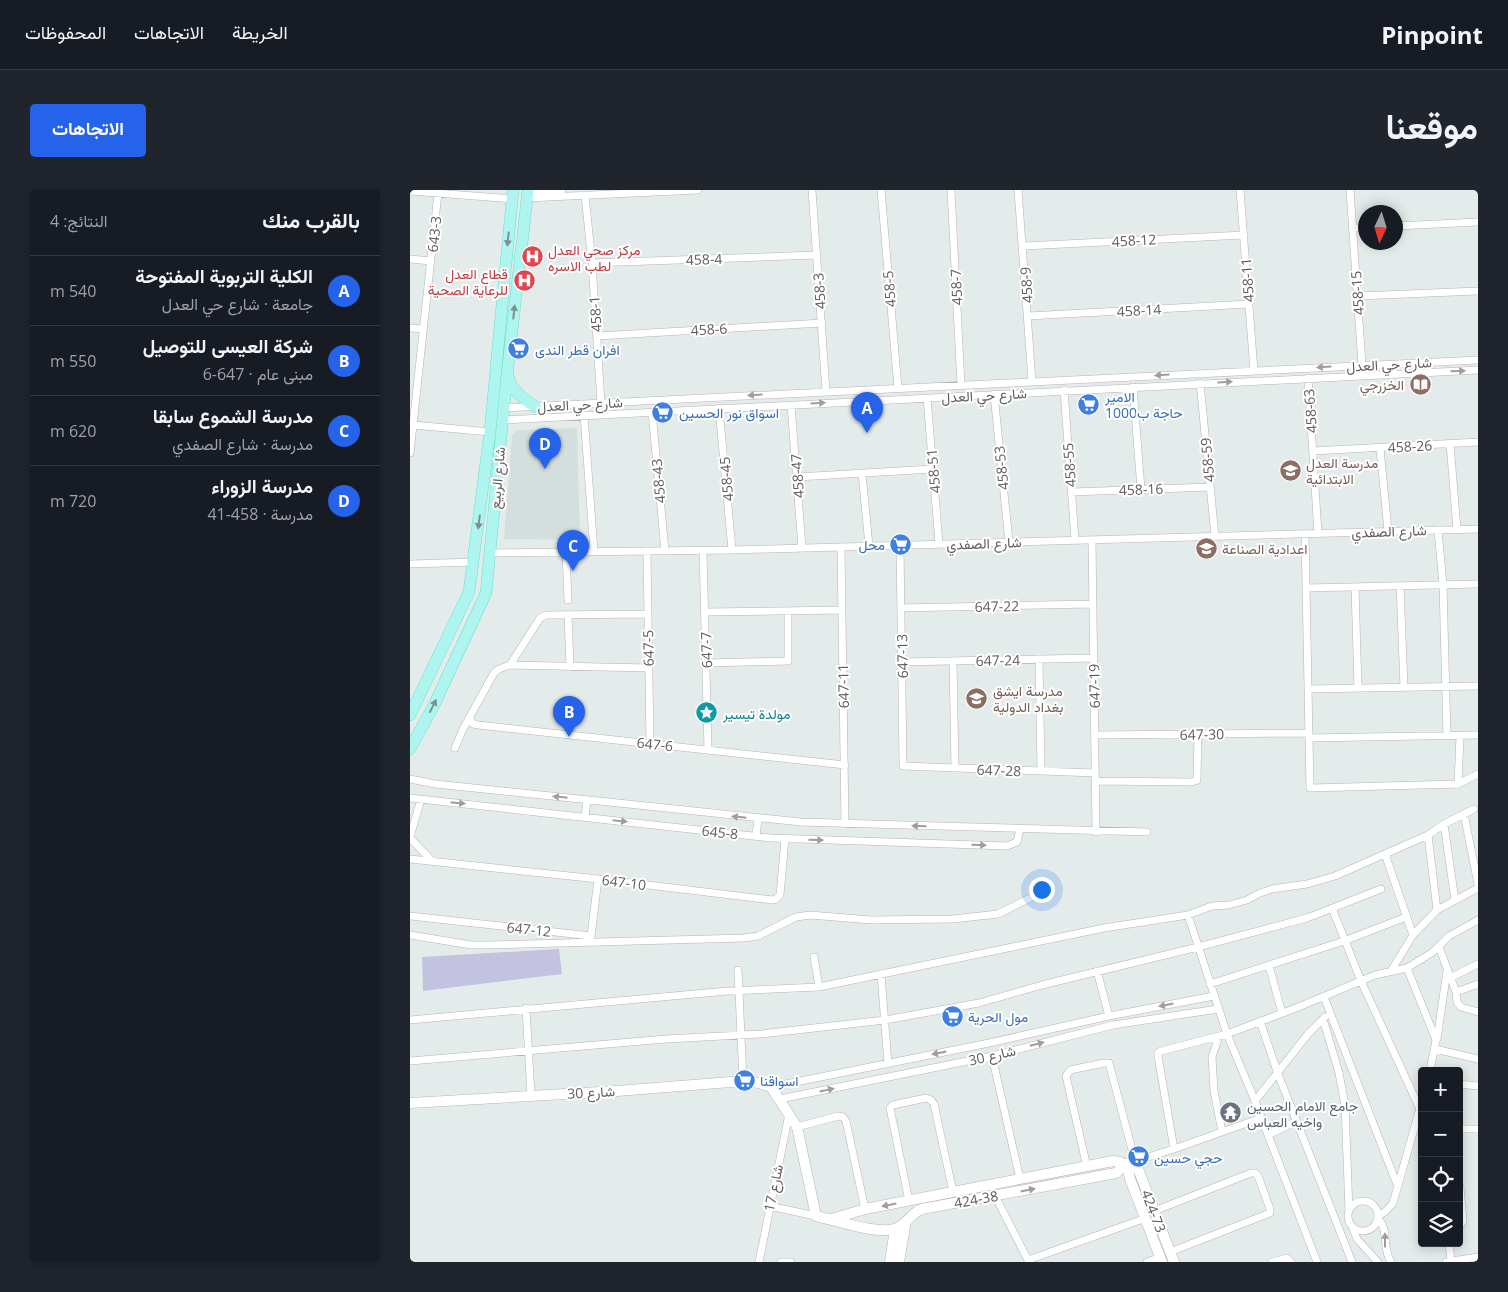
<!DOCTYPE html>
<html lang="ar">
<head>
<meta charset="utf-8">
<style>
	body { margin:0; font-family:"Open Sans",Vazirmatn,sans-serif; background:#20242c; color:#f1f3f6; direction:rtl }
	.controls { position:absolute; right:15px; bottom:15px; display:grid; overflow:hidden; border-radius:5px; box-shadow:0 2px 12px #0003 }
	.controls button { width:45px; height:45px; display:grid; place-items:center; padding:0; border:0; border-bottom:1px solid #363941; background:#171b24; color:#f1f3f6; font:25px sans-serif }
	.compass { position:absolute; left:948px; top:15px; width:45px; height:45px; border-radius:50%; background:#171b24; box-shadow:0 2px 12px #0003; rotate:184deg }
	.you { position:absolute; left:631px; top:699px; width:18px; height:18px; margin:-12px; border:4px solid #fff; border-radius:50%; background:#1a73e8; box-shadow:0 0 0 8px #1a73e833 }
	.badge { display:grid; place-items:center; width:32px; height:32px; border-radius:50%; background:#2563eb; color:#fff; font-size:16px; font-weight:700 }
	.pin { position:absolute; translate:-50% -41px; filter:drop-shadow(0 1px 2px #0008) }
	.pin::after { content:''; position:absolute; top:26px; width:18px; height:15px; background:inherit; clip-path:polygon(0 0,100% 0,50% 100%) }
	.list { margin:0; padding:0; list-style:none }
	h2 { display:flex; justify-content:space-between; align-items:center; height:65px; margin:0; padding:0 20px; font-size:21px }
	h2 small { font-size:16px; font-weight:400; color:#9ea1a6 }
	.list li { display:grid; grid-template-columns:32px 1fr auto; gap:15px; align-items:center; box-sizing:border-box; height:70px; padding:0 20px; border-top:1px solid #363941 }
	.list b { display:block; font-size:19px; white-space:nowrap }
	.list p { margin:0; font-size:16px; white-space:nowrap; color:#9ea1a6 }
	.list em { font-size:16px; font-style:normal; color:#9ea1a6 }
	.icon { flex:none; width:28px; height:28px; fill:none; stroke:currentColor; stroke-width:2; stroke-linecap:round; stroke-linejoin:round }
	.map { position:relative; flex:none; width:1068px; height:1072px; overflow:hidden; direction:ltr; border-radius:5px }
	header { display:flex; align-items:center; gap:30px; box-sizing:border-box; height:70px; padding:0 25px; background:#171b24; border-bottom:1px solid #363941 }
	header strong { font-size:24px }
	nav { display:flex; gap:28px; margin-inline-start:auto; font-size:18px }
	.intro { display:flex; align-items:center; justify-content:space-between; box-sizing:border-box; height:120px; padding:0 30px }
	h1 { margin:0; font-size:35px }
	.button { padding:12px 22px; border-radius:5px; background:#2563eb; color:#fff; font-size:18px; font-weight:700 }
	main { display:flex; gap:30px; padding:0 30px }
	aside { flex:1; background:#171b24; border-radius:5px; box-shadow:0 2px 12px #0003 }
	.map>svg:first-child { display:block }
	.education { fill:#d4dedd }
	.green { fill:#c4c2e1 }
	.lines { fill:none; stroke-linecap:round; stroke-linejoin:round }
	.street-casing { stroke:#b8b3b4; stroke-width:8 }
	.secondary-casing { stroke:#bbb4b6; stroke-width:11 }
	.primary-casing { stroke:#67e0c9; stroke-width:12 }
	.street { stroke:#fff; stroke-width:7 }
	.secondary { stroke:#fff; stroke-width:10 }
	.primary { stroke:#aef5f0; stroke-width:11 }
	.oneway { fill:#7d9190 }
	.oneway2 { fill:#a19d9e }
	.labels { text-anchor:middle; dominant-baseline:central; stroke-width:4; stroke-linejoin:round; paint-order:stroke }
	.street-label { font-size:14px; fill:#625b5d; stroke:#fff }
	.health-label { font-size:14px; fill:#be3a42; stroke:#fff; text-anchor:start }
	.shop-label { font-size:14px; fill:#366cbe; stroke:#fff; text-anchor:start }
	.education-label { font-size:14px; fill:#785e54; stroke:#fff; text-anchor:start }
	.culture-label { font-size:14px; fill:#0d838f; stroke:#fff; text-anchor:start }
	.worship-label { font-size:14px; fill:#5b616d; stroke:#fff; text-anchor:start }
</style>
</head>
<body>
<header>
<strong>Pinpoint</strong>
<nav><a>الخريطة</a><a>الاتجاهات</a><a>المحفوظات</a></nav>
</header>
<div class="intro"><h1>موقعنا</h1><a class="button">الاتجاهات</a></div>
<main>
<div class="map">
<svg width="1068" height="1072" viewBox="0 0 1068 1072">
	<rect width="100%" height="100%" fill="#e3eceb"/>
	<path class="education" d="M167,238L170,350L94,349L102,246L107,240Z"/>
	<path class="green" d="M149,759L152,784L13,801L12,767Z"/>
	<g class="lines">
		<defs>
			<path id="street" d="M402,0L416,202
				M471,0L488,198
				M541,0L551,195
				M608,0L622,191
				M830,0L844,181
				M940,0L952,175
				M0,1L102,9
				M118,2L152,0
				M175,5L182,73L191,213
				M117,8L288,0
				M986,36L1068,32
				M943,38H956
				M614,56L834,45
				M0,69L21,71
				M182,73L407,65
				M948,106L1068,101
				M618,126L839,114
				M0,138L13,139
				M187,146L412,133
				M898,188L908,343
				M790,193L805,346
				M723,197L731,299
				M654,200L665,350
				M584,204L599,352
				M517,208L529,354
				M381,215L392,358
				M92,218L1068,170
				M309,218L322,360
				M242,222L255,361
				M174,225L184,362
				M91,230L1068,180
				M3,235L80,242
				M1040,254L1047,339
				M970,258L978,341
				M903,261L1068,252
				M0,263L28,3
				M452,283L459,356
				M387,287L523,279
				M662,302L800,297
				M1028,340L1033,395L1037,546
				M895,344L900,598L1048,594L1050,546
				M682,350L686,642
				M490,355L493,576L685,583
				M431,357L435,634
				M237,361L240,554
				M293,361L298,560
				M156,362L158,410
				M80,363L322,360L1068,339
				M0,374L64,372
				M990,396L994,497
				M945,397L948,498
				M896,398L1068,394
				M491,418L683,414
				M295,422L432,420
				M158,425L160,477
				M629,469L631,581
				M543,471L545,578
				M492,472L684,468
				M296,473L378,471V421
				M100,475L239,478
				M898,499L1068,496
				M60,528L63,534L68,535L435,575
				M685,545L899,543
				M899,548L1068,545
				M45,558L53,539L84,483L89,479L100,475L130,428L136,425L238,424
				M0,589L25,594L391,632L737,642
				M685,591L782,592L787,590L788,544
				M1048,594L1068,584
				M0,608L361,648L597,656L607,652L610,639
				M1054,624L1068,694
				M175,627L177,610
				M1034,634L1045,710
				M1018,645L1027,720
				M346,646L348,629
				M0,647L11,609
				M0,648L22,671
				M975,664L1003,745
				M0,669L188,689L362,710L366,709L370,705L375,649
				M922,718L951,791L1010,919
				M778,725L817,844L845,911L907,1072
				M0,726L181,746L188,689
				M0,745L61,755H78L334,748L348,746L386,727L400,725L461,730L543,729L588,724L640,698
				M1029,757L1046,802L1047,812L1051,817L1068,822
				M404,767L409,797
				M859,776L872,823
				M997,778L1026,850L1020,881
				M328,780L333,891
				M687,781L699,826
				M981,781L1003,745L1027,720L1068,698
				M471,784L478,874
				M1040,788L1068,774
				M800,794L934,751L996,727
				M1046,802L1068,794
				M914,807L988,997
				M116,818L121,905
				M913,829L929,883L935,915L939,1021
				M0,830L318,801L409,797L694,738L778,725L802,716L819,715L837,710L850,703L862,699L897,694L925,686L1018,645L1034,634L1064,619
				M850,831L868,884L942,1072
				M809,846L802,867L804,901L812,942
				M1027,849L1037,781
				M1025,859L1068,869
				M582,866L610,989
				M0,871L256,849L351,844L475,830L569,813L632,795L788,757L897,728L971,699
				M1049,894L1068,896
				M361,897L579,853L699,826L804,806
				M370,909L582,866L703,835L808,819
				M845,911L898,844L915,827
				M387,937L428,926L433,927L436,931L455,1019
				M1049,939H1068
				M858,945L887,931
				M764,959L748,866V863L751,861L817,844L886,818L965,785L997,778L1023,762L1039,746L1068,730
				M677,977L656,886L660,880L694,873H699L725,971L764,959L851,928
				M585,1006L619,1072
				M499,1011L480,918L483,915L516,908L521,910L524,914L543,1002
				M938 1026a15 15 0 1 1 30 0a15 15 0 1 1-30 0Z
				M359,1016L406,1026
				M744,1021L841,983H845L848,986L860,1019V1023L760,1062
				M968,1026L975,1022L983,1013L1011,915
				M968,1029C980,1041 971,1056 981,1072
				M1049,1037L1053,1031L1050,997
				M943,1038L947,1049L968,1072
				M1039,1053L1041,1071
				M618,1070L736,1028
				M349,1072L379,924
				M371,1072H381
				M737,1072L751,1067
				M862,1072L877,1068L881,1072
				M1036,1072L1068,1067"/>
			<path id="secondary" d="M0,913L207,901L333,891L349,893L361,897L387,937L406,1026C426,1030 469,1046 487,1038C497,1034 501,1023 512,1019L706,983L715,975L725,971L764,1072
				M717,974L720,989L752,1072
				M422,1029L455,1019L703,971L710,972L715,975
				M480,1072L485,1039
				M489,1072L496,1031"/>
			<path id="primary" d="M98,186C102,201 113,209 126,217
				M0,525L59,402L80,242L103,0
				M0,559L24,515L76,403L97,185L118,0"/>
		</defs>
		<use href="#street" class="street-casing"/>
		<use href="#secondary" class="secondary-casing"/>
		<use href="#primary" class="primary-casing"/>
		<use href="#street" class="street"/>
		<use href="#secondary" class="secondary"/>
		<use href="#primary" class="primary"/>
	</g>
	<defs><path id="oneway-solid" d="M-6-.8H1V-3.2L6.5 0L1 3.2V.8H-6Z" transform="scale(1.25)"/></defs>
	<g class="oneway">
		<use href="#oneway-solid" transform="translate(98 49) rotate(96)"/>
		<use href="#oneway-solid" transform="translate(104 122) rotate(-84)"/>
		<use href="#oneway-solid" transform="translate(69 332) rotate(97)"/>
		<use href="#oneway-solid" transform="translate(23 516) rotate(-63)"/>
	</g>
	<g class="oneway2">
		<use href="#oneway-solid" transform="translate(914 177) rotate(177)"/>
		<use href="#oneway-solid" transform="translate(1048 181) rotate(-2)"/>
		<use href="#oneway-solid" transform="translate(752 185) rotate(177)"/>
		<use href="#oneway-solid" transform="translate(815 192) rotate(-3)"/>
		<use href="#oneway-solid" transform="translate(345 205) rotate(177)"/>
		<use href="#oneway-solid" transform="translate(408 213) rotate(-3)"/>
		<use href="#oneway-solid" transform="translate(150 607) rotate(-174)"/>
		<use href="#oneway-solid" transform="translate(48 613) rotate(6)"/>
		<use href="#oneway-solid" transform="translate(329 627) rotate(-174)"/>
		<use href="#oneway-solid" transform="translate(210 631) rotate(6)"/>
		<use href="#oneway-solid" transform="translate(509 636) rotate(-178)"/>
		<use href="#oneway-solid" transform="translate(406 650) rotate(2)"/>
		<use href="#oneway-solid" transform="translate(569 655) rotate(2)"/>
		<use href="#oneway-solid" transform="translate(756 815) rotate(169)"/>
		<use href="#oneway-solid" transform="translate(627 854) rotate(-14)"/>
		<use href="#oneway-solid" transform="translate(529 863) rotate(169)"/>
		<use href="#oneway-solid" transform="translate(417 900) rotate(-12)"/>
		<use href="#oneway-solid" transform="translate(618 1000) rotate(-11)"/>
		<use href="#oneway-solid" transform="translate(479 1015) rotate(169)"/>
		<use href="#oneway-solid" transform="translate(975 1050) rotate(-90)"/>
	</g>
	<defs>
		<symbol id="hospital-disc" viewBox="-11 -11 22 22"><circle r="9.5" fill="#e0444e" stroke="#fff"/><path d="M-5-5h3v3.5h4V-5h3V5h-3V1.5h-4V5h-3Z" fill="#fff"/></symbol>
		<symbol id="supermarket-disc" viewBox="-11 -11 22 22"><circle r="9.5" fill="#3f7fe0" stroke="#fff"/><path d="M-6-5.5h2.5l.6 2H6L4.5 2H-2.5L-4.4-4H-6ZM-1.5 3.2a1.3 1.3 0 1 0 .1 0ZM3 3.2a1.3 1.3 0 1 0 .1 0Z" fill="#fff"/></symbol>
		<symbol id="library-disc" viewBox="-11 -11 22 22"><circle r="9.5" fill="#8d6e63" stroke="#fff"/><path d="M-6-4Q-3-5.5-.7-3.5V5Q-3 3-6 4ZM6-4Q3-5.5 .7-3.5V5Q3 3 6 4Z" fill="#fff"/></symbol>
		<symbol id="school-disc" viewBox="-11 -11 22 22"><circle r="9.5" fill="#8d6e63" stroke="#fff"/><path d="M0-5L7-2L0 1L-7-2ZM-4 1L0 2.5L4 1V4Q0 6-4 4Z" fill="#fff"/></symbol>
		<symbol id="sight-disc" viewBox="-11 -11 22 22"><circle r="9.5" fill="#0f9aa8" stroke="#fff"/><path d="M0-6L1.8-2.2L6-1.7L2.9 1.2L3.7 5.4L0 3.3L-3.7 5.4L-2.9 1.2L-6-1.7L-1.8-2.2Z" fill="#fff"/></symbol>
		<symbol id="temple-disc" viewBox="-11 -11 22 22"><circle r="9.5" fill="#6b7280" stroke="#fff"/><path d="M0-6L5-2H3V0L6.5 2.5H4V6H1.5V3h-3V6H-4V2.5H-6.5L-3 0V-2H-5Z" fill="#fff"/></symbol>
	</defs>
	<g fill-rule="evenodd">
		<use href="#hospital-disc" x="110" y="54" width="25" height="25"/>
		<use href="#hospital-disc" x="102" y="78" width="25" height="25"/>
		<use href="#supermarket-disc" x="96" y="146" width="25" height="25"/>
		<use href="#library-disc" x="998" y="182" width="25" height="25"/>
		<use href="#supermarket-disc" x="666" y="202" width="25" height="25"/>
		<use href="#supermarket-disc" x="240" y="210" width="25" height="25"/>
		<use href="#school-disc" x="868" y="268" width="25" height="25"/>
		<use href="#supermarket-disc" x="478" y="342" width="25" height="25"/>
		<use href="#school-disc" x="784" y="346" width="25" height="25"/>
		<use href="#school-disc" x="554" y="496" width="25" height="25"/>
		<use href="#sight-disc" x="284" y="510" width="25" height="25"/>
		<use href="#supermarket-disc" x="530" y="814" width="25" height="25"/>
		<use href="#supermarket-disc" x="322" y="878" width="25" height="25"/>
		<use href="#temple-disc" x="808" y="910" width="25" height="25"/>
		<use href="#supermarket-disc" x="716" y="954" width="25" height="25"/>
	</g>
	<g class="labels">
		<g class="street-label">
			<text transform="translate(24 44) rotate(-84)">643-3</text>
			<text transform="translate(724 50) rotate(-3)">458-12</text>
			<text transform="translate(294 69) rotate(-2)">458-4</text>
			<text transform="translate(837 90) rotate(-94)">458-11</text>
			<text transform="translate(616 95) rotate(-94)">458-9</text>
			<text transform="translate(546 97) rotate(-93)">458-7</text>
			<text transform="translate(479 99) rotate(-95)">458-5</text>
			<text transform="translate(409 101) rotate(-94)">458-3</text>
			<text transform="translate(947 103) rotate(-94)">458-15</text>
			<text transform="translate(729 120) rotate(-3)">458-14</text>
			<text transform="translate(185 124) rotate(-94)">458-1</text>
			<text transform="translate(299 139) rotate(-3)">458-6</text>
			<text transform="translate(979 174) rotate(-3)">شارع حي العدل</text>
			<text transform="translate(574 205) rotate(-3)">شارع حي العدل</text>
			<text transform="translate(170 214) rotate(-3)">شارع حي العدل</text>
			<text transform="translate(900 221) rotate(-94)">458-63</text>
			<text transform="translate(1000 256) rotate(-3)">458-26</text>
			<text transform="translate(797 270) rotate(-95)">458-59</text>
			<text transform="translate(659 275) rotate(-94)">458-55</text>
			<text transform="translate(591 278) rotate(-96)">458-53</text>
			<text transform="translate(523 281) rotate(-95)">458-51</text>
			<text transform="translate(387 286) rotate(-94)">458-47</text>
			<text transform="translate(87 288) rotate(-85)">شارع الربيع</text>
			<text transform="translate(316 289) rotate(-95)">458-45</text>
			<text transform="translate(248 291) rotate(-95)">458-43</text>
			<text transform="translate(731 299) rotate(-2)">458-16</text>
			<text transform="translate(979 341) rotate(-2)">شارع الصفدي</text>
			<text transform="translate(574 353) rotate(-2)">شارع الصفدي</text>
			<text transform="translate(587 416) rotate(-1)">647-22</text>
			<text transform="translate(238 458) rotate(-91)">647-5</text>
			<text transform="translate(296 460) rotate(-92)">647-7</text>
			<text transform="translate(492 466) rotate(-91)">647-13</text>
			<text transform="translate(588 470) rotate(-1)">647-24</text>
			<text transform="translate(433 496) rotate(-91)">647-11</text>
			<text transform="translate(684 496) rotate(-91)">647-19</text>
			<text transform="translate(792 544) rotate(-1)">647-30</text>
			<text transform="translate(245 554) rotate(6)">647-6</text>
			<text transform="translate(589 580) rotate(2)">647-28</text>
			<text transform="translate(310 642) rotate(6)">645-8</text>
			<text transform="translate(214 692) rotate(7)">647-10</text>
			<text transform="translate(119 739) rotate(6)">647-12</text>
			<text transform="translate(582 865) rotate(-13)">شارع 30</text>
			<text transform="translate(181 902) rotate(-3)">شارع 30</text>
			<text transform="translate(363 998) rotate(-78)">شارع 17</text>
			<text transform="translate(566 1009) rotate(-10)">424-38</text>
			<text transform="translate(744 1021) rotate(69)">424-73</text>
		</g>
		<g class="health-label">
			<text x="138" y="59">مركز صحي العدل<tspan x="138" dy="16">لطب الاسره</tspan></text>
			<text x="98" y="83" text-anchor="end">قطاع العدل<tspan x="98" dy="16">للرعاية الصحية</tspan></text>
		</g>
		<g class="shop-label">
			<text x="125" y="159">افران قطر الندى</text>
			<text x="695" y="206">الامير<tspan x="695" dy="16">حاجة ب1000</tspan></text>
			<text x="269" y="222">اسواق نور الحسين</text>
			<text x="475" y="354" text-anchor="end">محل</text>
			<text x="558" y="826">مول الحرية</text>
			<text x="350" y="890">اسواقنا</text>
			<text x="744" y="967">حجي حسين</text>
		</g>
		<g class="education-label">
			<text x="994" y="194" text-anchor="end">الخزرجي</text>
			<text x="896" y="272">مدرسة العدل<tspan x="896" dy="16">الابتدائية</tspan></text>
			<text x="812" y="358">اعدادية الصناعة</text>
			<text x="583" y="500">مدرسة ايشق<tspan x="583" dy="16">بغداد الدولية</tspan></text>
		</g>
		<g class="culture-label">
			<text x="313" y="523">مولدة تيسير</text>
		</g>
		<g class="worship-label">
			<text x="837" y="915">جامع الامام الحسين<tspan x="837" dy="16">واخيه العباس</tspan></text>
		</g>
	</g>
</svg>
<div class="controls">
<button>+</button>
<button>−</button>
<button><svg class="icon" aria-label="locate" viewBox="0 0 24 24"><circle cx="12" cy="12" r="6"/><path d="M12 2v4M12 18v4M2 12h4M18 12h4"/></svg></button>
<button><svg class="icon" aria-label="layers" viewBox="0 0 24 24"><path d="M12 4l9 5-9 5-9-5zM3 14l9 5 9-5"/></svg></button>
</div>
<svg class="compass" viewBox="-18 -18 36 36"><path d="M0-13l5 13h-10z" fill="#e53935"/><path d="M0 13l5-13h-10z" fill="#9ea1a6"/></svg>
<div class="you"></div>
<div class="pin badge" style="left:457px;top:243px">A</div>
<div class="pin badge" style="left:159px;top:547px">B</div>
<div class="pin badge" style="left:163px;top:381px">C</div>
<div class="pin badge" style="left:135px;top:279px">D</div>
</div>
<aside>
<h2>بالقرب منك<small>النتائج: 4</small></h2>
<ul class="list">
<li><span class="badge">A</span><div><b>الكلية التربوية المفتوحة</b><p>جامعة · شارع حي العدل</p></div><em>540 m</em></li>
<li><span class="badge">B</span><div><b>شركة العيسى للتوصيل</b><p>مبنى عام · 647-6</p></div><em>550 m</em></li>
<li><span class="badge">C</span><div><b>مدرسة الشموع سابقا</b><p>مدرسة · شارع الصفدي</p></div><em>620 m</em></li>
<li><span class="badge">D</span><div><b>مدرسة الزوراء</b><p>مدرسة · 458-41</p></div><em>720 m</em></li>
</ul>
</aside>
</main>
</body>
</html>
